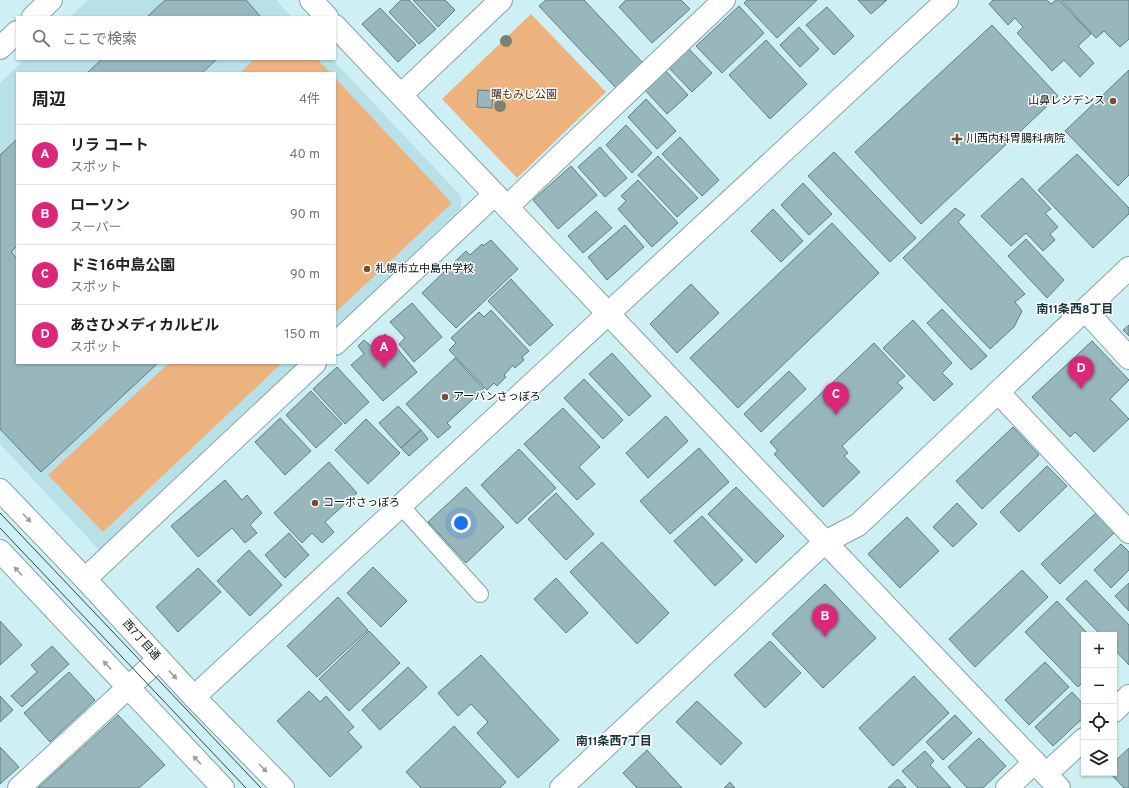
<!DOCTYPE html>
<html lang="ja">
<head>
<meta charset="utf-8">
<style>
	body { margin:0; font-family:Overpass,"Noto Sans JP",sans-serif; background:#f2f2f2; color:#202124 }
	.controls { position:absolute; right:12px; bottom:12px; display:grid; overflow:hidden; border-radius:0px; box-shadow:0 1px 3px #0004 }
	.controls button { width:36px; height:36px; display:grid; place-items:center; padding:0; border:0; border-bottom:1px solid #e0e0e0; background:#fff; color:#202124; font:20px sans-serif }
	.you { position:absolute; left:461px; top:523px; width:14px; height:14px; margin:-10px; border:3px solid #fff; border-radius:50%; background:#1a73e8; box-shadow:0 0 0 6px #1a73e833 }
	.badge { display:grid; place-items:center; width:26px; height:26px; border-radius:50%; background:#db2777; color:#fff; font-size:13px; font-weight:700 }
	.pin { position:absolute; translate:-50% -33px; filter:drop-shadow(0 1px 2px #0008) }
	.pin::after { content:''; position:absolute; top:21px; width:14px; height:12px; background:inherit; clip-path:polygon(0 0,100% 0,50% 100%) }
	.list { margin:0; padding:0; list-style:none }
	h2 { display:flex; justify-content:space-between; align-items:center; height:52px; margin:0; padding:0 16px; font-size:17px }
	h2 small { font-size:13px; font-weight:400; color:#757577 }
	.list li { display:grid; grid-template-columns:26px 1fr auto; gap:12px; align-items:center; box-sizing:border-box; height:60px; padding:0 16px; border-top:1px solid #e0e0e0 }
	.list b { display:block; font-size:15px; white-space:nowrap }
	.list p { margin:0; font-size:13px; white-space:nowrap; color:#757577 }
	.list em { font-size:13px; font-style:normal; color:#757577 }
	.icon { flex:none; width:22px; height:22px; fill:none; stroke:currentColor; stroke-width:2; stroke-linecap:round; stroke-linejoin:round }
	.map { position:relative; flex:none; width:1129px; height:788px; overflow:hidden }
	.search { position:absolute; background:#fff; box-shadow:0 1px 3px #0004; left:16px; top:16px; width:320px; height:44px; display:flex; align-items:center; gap:10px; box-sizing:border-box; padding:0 14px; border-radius:0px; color:#757577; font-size:15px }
	.panel { position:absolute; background:#fff; box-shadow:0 1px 3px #0004; left:16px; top:72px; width:320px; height:292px; border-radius:0px }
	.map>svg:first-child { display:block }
	.built { fill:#b8e1e7 }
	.green { fill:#edb37f }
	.building { fill:#98b7bc; stroke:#5f7d82 }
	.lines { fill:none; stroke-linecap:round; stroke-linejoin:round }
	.service-casing { stroke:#85a4a9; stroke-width:18 }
	.minor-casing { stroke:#85a4a9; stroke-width:24 }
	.tertiary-casing { stroke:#85a4a9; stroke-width:24 }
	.service { stroke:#fff; stroke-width:16 }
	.minor { stroke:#fff; stroke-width:22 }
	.tertiary { stroke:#fff; stroke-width:22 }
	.tram { stroke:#344447; stroke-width:1 }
	.tree { fill:#7f8074 }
	.oneway { fill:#9b9fa0 }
	.poi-dot { fill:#754f2c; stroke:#fff; stroke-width:1.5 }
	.labels { text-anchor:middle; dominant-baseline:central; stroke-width:3; stroke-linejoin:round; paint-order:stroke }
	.park-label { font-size:11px; fill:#3e250b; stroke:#fff }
	.poi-label { font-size:11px; fill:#051012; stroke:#fff; text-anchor:start }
	.street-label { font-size:11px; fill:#051012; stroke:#fff }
	.neighbourhood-label { font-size:12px; font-weight:bold; fill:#19353a; stroke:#fff }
</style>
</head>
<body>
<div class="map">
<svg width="1129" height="788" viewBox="0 0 1129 788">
	<rect width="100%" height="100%" fill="#ceeff4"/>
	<path class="built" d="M88,0H276L292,17H70Z
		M25,59H332L461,196V208L335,329V73H17V363H300L102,553L0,444V83Z"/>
	<path class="green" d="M531,14L606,92L517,178L442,99Z
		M254,59H317L331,73H240Z
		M335,78L452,203L335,313Z
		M169,363H282L103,532L48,475Z"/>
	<path class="building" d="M165,0H246L261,17H147Z
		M401,0H409L436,29L419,44L389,12Z
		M413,0H445L455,10L438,27Z
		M546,0H584L643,63L616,88L539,6Z
		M626,0H681L690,9L652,43L619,7Z
		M747,0H817L777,38L744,3Z
		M858,0H887L871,14Z
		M993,0H1047L1051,4L1056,0H1059L1091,34L1078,46L1094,63L1080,77L1064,60L1052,71L1017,33L1023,27L1015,18L1008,25L989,4Z
		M1061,0H1129V39L1120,47L1104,31L1096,38Z
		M739,6L764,33L722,73L696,46Z
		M827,7L854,36L834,55L806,25Z
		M380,8L416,45L398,62L362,24Z
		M992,25L1058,96L921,224L855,152Z
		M799,27L819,49L800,67L780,45Z
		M766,40L807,84L770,119L729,75Z
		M688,48L712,73L692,92L668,67Z
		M102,59H217L202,73H87Z
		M665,70L688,95L667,114L644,89Z
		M1129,70V175L1118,186L1065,131Z
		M478,90L493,91L492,108L477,107Z
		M646,99L676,131L657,149L628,117Z
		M626,125L652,153L632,173L606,145Z
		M680,137L719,180L702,196L662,154Z
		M17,139V246L11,252L17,259V363H158L41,472L0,429V155Z
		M600,147L627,178L605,197L578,167Z
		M834,152L916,238L890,262L808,176Z
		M1077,154L1129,208V214L1093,248L1038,190Z
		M658,156L698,198L677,217L638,175Z
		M571,166L597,195L558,229L533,200Z
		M1022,178L1051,209L1045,213L1058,227L1050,234L1055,240L1043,251L1026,233L1011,246L981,216Z
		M638,180L678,223L652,247L618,209L626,201L621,196Z
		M803,183L832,214L809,235L781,205Z
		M955,208L965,215L958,222L1025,294L1015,302L1022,311L1014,327L990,349L903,258Z
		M773,209L803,241L781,262L751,231Z
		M596,211L612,228L583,253L568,236Z
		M832,223L879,273L738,408L690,358Z
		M625,225L644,247L607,280L588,257Z
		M1026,239L1064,280L1047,298L1008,256Z
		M491,240L518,269L456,328L422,293L466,251L470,255L482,244L483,246Z
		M511,279L553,325L530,346L488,301Z
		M691,284L719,313L677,353L650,324Z
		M412,303L442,337L414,362L399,344L405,338L390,322Z
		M942,309L987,356L971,370L927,323Z
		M491,310L529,351L522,357L524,360L515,368L513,365L504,375L506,377L497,386L494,383L487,390L449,350L456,343L451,338L479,312L484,317Z
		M913,320L952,363L942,373L953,384L934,401L883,348Z
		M1129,325V336L1123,330Z
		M385,334L417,372L383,401L351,365L364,354L358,346L364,340L371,346Z
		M1092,341L1129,380L1110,399L1129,419L1094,452L1075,432L1070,437L1032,397Z
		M874,343L905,376L897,383L903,388L842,446L848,453L844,456L860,472L823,507L774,454L778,451L770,442Z
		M612,353L651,396L629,416L589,374Z
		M455,358L484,389L447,423L451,427L438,438L406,404Z
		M337,367L369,402L345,424L313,389Z
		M789,371L806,389L761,432L744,414Z
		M584,379L623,420L603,439L564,398Z
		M311,391L342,424L316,448L286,415Z
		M398,406L421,430L401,448L379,423Z
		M563,408L600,447L579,467L595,484L577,500L524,444Z
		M666,416L688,441L648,478L626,453Z
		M280,418L311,451L285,475L255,442Z
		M366,419L400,453L368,484L335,450Z
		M1013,427L1039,455L982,509L956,481Z
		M421,430L428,439L409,456L401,448Z
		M699,448L729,482L670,534L640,501Z
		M519,449L556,488L517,524L481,485Z
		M329,462L357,493L325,522L334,532L322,543L312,533L302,543L274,513Z
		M1047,466L1067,486L1019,532L1000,512Z
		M225,480L242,500L247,495L262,513L250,525L257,533L245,543L232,528L198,557L171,526Z
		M466,487L504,527L466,563L428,522Z
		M736,487L784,536L756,563L708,514Z
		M556,493L594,534L566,560L528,519Z
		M957,503L977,524L953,547L933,527Z
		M1096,513L1115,532L1060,584L1041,564Z
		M702,516L743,560L715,586L674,541Z
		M907,517L939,551L900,588L868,554Z
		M289,533L309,555L285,578L265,555Z
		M602,542L669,613L637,644L570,572Z
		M1121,544L1129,552V570L1111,588L1094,570Z
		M249,550L282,585L250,616L217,581Z
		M373,567L407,601L381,627L347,593Z
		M198,568L221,592L178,632L156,607Z
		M1022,570L1048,597L975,667L949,639Z
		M556,578L588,613L566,633L534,599Z
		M1086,580L1129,625V665L1114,649V635H1101L1066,599Z
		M1129,583V611L1115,596Z
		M825,584L876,638L823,688L772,634Z
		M338,597L368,630L317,677L287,646Z
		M1057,601L1089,635H1084V681L1078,687L1025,632Z
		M0,621L22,645L0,665Z
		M369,631L400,663L349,711L319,679Z
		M770,641L801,673L765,708L734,675Z
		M52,646L69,664L22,707L11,696L37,672L31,665Z
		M481,655L559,740L518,778L477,733L488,722L471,704L458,716L438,693Z
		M1045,662L1069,687L1029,725L1005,700Z
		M408,667L427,687L380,730L362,710Z
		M69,672L95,700L50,742L24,713Z
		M914,676L949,713L893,766L859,728Z
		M309,691L320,702L326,696L354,727L348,732L362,747L330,777L277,721Z
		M1072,692L1084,705V717L1053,746L1035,727Z
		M0,696L13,710L0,722Z
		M697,701L742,743L721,765L676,722Z
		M118,715L165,765L139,788H38Z
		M955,715L972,733L943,760L926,742Z
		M454,726L506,782L500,788H421L406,772Z
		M979,738L1006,766L983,788H967L948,767Z
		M0,747L19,767L0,784Z
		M1129,748V788H1124L1110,773H1114V762Z
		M647,750L682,788H637L623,773Z
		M925,751L934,761L930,765L951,788H918L902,771Z
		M898,779L906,788H888Z
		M730,782L735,788H724Z"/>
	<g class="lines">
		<defs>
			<path id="service" d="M401,506L480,594"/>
			<path id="minor" d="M311,0L327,17
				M33,17L51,0
				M335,26L1059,788
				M0,48L17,32
				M401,95L501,0
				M507,207L724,0
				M1085,310L1129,358
				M335,344L495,194
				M998,392L1129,532
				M85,579L315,363
				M194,697L947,0
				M1114,711L1129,696
				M1046,774L1084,739
				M19,788L159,659
				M1007,788L1035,762"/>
			<path id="tertiary" d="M0,490L85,579L194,697L283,788
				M0,551L223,788
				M561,788L825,542L858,525L1129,268"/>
		</defs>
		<use href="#service" class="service-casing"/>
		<use href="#minor" class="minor-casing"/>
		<use href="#tertiary" class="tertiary-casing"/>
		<use href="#service" class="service"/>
		<use href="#minor" class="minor"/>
		<use href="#tertiary" class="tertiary"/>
		<path class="tram" d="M0,513L261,788
			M0,528L246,788"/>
	</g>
	<g class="tree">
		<circle cx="506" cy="41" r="6"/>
		<circle cx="500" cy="106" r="6"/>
	</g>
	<defs><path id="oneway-solid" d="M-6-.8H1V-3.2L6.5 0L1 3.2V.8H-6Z"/></defs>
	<g class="oneway">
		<use href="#oneway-solid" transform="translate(27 518) rotate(46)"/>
		<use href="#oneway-solid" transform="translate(18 571) rotate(-133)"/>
		<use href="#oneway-solid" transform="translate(107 665) rotate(-133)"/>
		<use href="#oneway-solid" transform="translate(173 675) rotate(47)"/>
		<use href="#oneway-solid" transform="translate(197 760) rotate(-133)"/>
		<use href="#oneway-solid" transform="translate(263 768) rotate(46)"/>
	</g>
	<g class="poi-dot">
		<circle cx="1113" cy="101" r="4"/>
		<path d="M955 133h4v4h4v4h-4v4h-4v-4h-4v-4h4z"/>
		<circle cx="367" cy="269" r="4"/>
		<circle cx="445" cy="397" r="4"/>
		<circle cx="315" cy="503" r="4"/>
	</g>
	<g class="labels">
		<g class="park-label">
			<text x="524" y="95">曙もみじ公園</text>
		</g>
		<g class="poi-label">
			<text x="1105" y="101" text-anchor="end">山鼻レジデンス</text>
			<text x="966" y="139">川西内科胃腸科病院</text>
			<text x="375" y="269">札幌市立中島中学校</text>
			<text x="453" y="397">アーバンさっぽろ</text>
			<text x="323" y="503">コーポさっぽろ</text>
		</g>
		<g class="street-label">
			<text transform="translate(141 640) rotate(48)">西7丁目通</text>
		</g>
		<g class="neighbourhood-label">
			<text x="1075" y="310">南11条西8丁目</text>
			<text x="614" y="742">南11条西7丁目</text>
		</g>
	</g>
</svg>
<div class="controls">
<button>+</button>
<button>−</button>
<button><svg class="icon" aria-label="locate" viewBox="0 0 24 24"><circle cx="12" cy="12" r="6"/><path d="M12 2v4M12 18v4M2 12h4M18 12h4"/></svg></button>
<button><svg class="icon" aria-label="layers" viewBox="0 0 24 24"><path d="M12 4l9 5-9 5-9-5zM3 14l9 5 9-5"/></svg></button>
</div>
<div class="you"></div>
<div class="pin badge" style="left:384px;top:368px">A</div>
<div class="pin badge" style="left:825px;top:637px">B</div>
<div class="pin badge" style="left:836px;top:415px">C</div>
<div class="pin badge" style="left:1081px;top:389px">D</div>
<div class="search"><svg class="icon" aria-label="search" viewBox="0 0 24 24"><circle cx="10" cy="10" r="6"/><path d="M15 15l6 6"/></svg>ここで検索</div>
<section class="panel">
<h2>周辺<small>4件</small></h2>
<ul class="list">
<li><span class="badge">A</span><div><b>リラ コート</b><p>スポット</p></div><em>40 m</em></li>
<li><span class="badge">B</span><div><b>ローソン</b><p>スーパー</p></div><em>90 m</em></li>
<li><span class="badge">C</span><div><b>ドミ16中島公園</b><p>スポット</p></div><em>90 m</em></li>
<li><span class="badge">D</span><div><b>あさひメディカルビル</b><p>スポット</p></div><em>150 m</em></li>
</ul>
</section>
</div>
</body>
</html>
